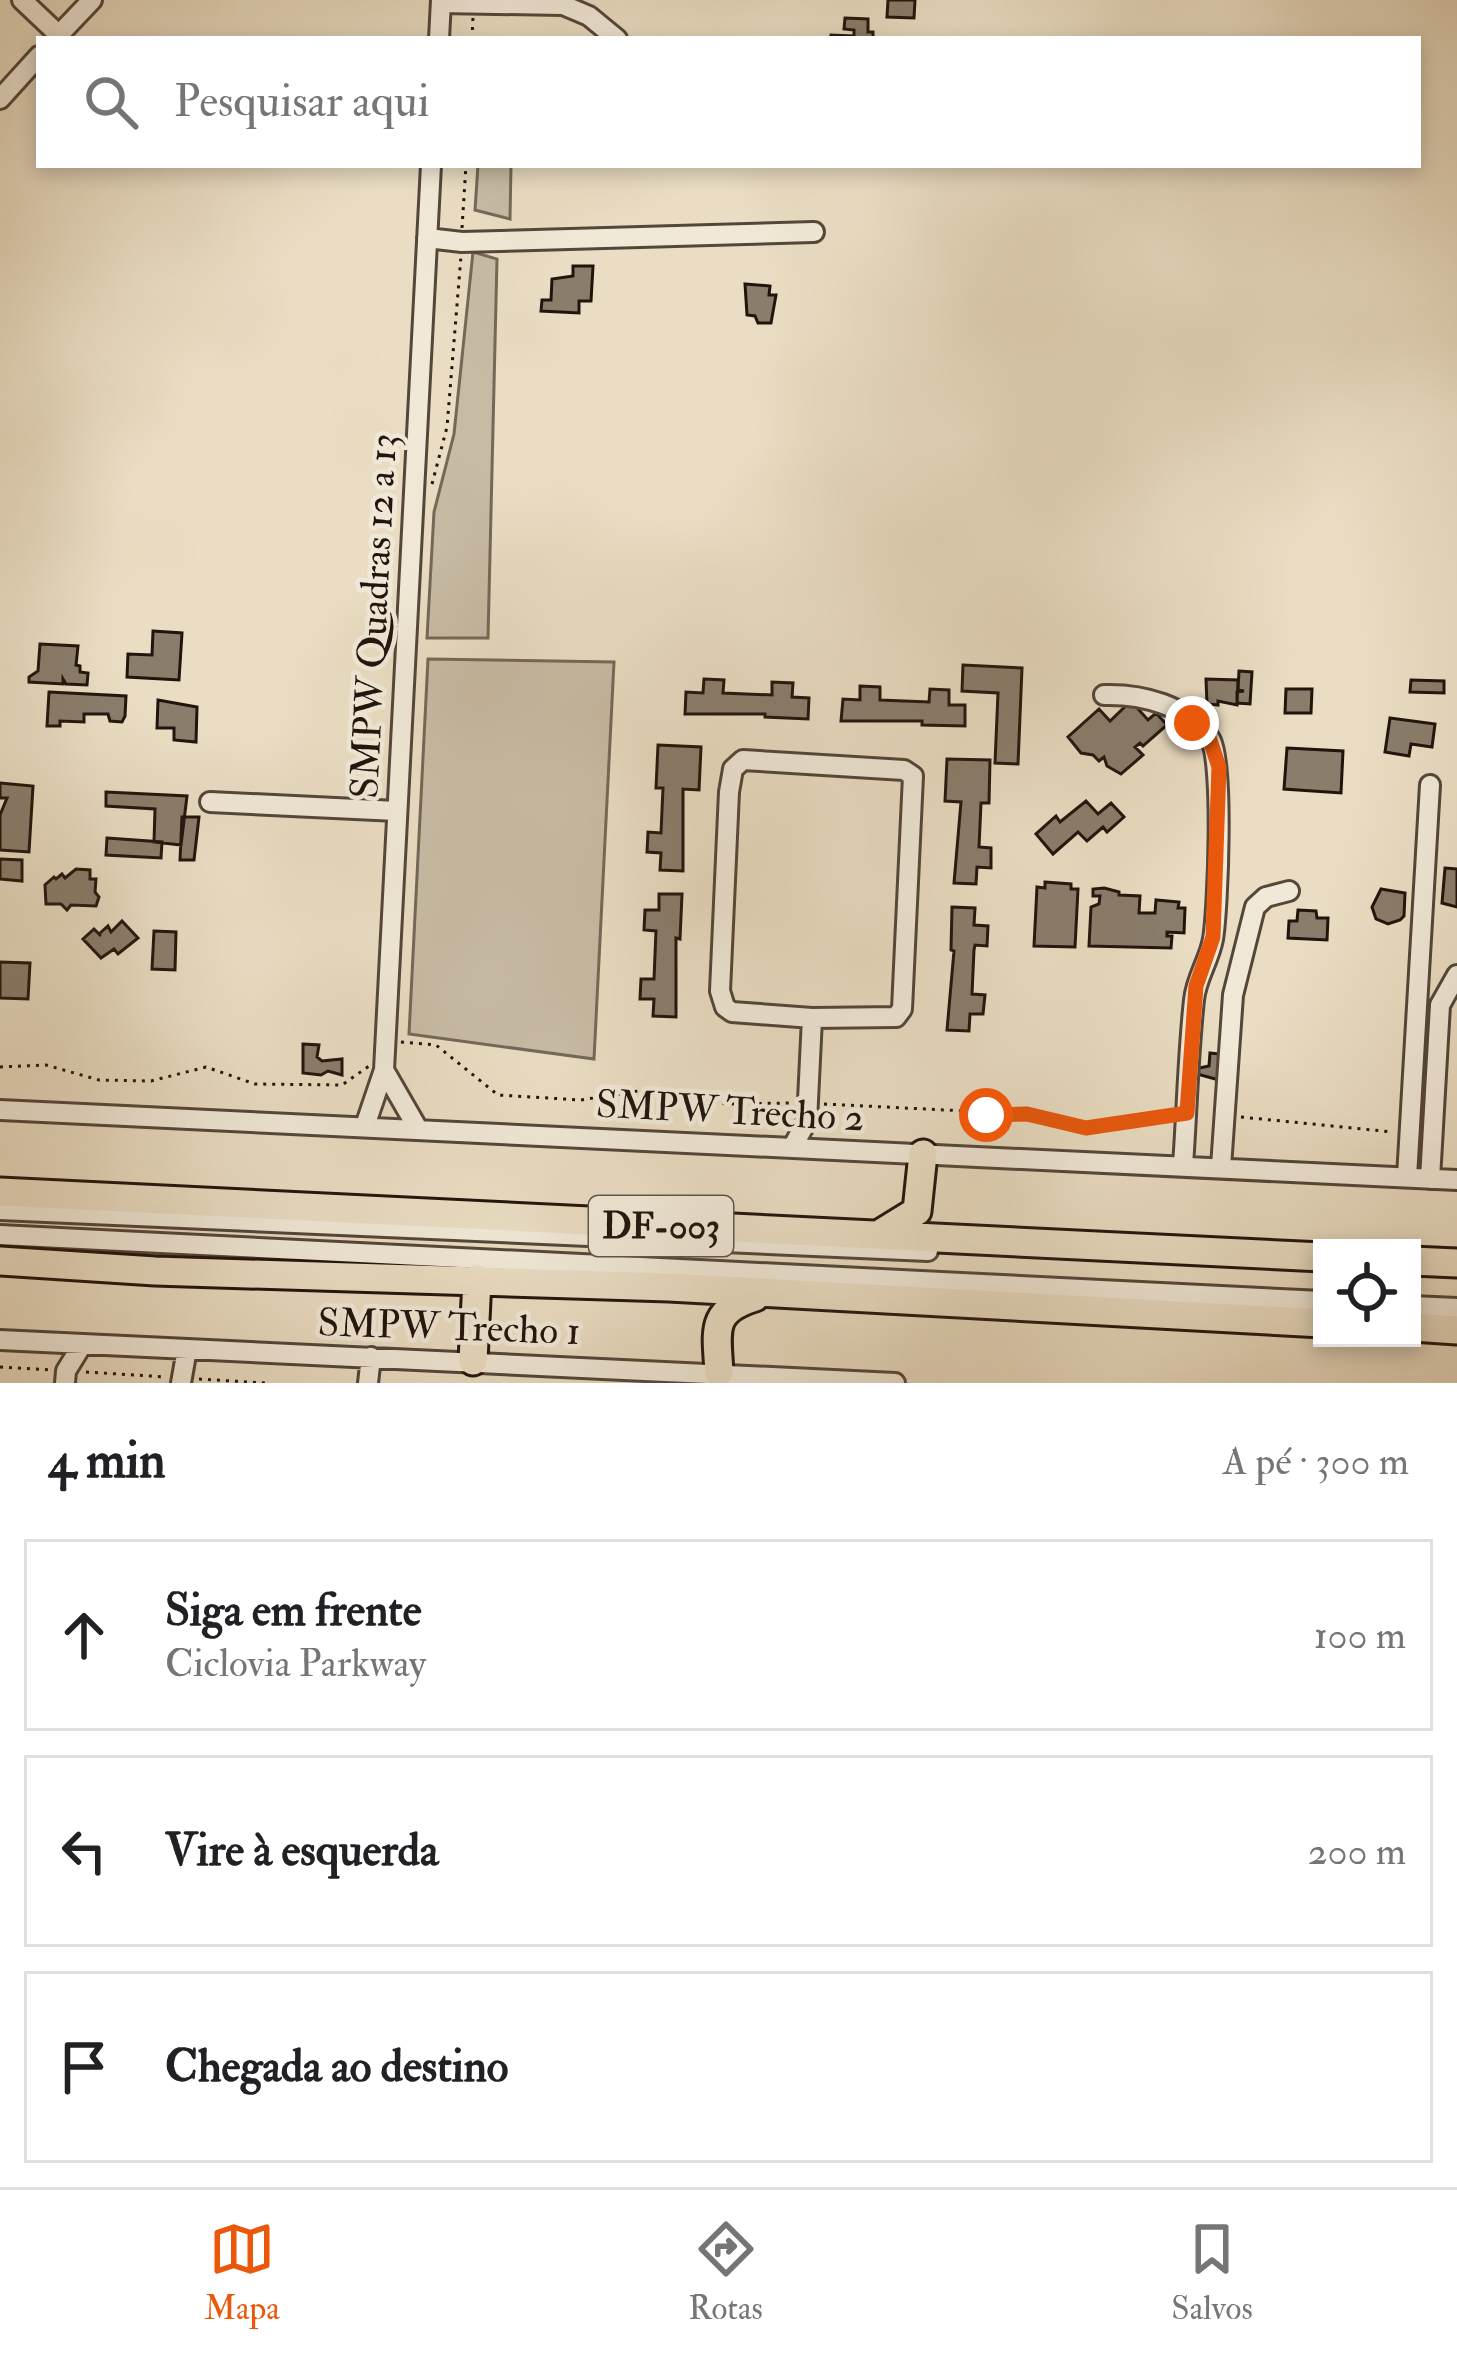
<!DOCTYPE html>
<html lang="pt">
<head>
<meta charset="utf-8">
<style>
	body { margin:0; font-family:"IM FELL Double Pica",serif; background:#f2f2f2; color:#202124 }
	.controls { position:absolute; right:36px; bottom:36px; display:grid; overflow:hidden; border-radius:0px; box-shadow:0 6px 18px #0003 }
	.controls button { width:108px; height:108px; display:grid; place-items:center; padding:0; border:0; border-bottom:3px solid #e0e0e0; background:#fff; color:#202124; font:60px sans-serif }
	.stop { position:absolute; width:36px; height:36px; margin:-27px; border:9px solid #ea580c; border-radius:50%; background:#fff }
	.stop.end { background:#ea580c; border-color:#fff; box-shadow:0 3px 12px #0008 }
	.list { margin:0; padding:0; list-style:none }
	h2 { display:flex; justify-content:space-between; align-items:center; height:156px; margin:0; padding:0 48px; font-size:51px }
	h2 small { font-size:39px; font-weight:400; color:#757577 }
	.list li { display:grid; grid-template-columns:78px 1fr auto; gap:36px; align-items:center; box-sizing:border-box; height:192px; margin:0 24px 24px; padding:0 24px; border:3px solid #e0e0e0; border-radius:0px }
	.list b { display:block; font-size:45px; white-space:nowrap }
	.list p { margin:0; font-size:39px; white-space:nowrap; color:#757577 }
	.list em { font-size:39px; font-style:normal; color:#757577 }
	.icon { flex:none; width:66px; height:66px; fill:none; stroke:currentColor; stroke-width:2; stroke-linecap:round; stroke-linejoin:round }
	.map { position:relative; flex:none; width:1457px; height:1383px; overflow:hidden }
	.search { position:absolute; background:#fff; box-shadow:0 6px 18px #0003; left:36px; right:36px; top:36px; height:132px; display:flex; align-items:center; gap:30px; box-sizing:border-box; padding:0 42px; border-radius:0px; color:#757577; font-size:45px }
	.sheet { height:804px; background:#fff }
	nav { display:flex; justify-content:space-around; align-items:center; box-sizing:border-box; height:168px; border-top:3px solid #e0e0e0; background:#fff; font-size:33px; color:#757577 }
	nav a { display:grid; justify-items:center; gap:6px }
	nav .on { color:#ea580c }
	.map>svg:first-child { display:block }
	.green { fill:#c8bba4; stroke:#756858; stroke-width:3 }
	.building { fill:#8a7d6c; stroke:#22140d; stroke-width:3 }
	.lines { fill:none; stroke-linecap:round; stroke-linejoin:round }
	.minor-casing { stroke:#54463a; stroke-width:24 }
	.highway-casing { stroke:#22140d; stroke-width:33 }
	.path { stroke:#22140d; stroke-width:3; stroke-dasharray:3 6; stroke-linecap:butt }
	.minor { stroke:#f1e9d8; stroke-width:18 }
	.highway { stroke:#eaddc3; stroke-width:27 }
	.route { stroke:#ea580c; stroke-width:15 }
	.labels { text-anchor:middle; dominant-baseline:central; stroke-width:9; stroke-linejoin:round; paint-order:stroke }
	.shield { fill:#f1e9d8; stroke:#60544a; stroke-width:3 }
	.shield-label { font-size:36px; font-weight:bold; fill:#22140d }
	.street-label { font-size:39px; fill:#22140d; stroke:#f1e9d8 }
</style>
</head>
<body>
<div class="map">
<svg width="1457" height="1383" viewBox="0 0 1457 1383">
	<rect width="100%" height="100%" fill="#eaddc3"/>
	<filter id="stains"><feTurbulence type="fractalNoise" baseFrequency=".00167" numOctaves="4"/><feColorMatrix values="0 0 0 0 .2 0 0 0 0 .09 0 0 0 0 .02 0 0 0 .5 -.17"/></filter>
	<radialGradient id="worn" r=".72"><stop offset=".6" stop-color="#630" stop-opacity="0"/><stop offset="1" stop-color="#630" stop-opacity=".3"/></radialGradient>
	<path class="green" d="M478,165H511L510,219L475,210Z
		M473,252L497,259L488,638H427L434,512L454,434Z
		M428,659L614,662L594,1059L409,1034Z"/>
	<path class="building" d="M888,0H915L914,18L887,17Z
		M845,18L868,19V32H873V39H830L831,35L854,36V30L844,29Z
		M573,266H593L591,301H579V313L541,311L542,300H551L552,279L573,276Z
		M745,284L770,286L769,295H776L771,323H758L755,316L747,315Z
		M153,631L182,633L179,680L127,677L128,654L152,655Z
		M40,644L78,646L76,665L80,666V672L88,673L87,685L66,684L63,679V684L29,682V677L38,671Z
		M963,665L1022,668L1018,764L995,763L998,693L962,691Z
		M1239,671L1252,672L1250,704L1237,703V692L1244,691L1238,690Z
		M704,679L724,680L723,693L772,695V682L793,683L792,697L809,698L808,719L765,717V714H685L686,692L703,693Z
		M1206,679L1238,680L1237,705L1218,701V705L1207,704Z
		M1411,680L1444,681V693L1410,692Z
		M860,686L880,687V700L929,702L930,689L949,690V705H965V726L922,725V721H841L843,699L860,700Z
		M1286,689H1312L1311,713H1285Z
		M49,692L126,696L125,716L122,722L110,721L108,714H84V722L60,721V726H47Z
		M158,700L197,707L196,742L174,740V728H157Z
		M1131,701L1148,720L1156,713L1167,725L1143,746L1140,743L1135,747L1143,755L1121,774L1107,766L1104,757L1099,761L1093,755L1081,753L1068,737L1099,709L1110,721Z
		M1390,718L1435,724L1432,747L1411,744L1409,756L1385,752Z
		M658,745L701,747L699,790L683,789V871L660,870L661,853L647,852L648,832L661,833L663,788H656Z
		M1287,748L1343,751L1341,793L1284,789Z
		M947,759L990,760L989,803H981L979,847L991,848V868L977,867L976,884L954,883L961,802L945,801Z
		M0,783L33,786L29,852L0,850V815L7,798H0Z
		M106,792L187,796L181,845L154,842L155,809L106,806Z
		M1086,801L1098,814L1111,803L1124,817L1107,832L1103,827L1087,841L1078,832L1053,854L1036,834L1056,816L1060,822Z
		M182,817H199L194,860H180Z
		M107,838L162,842L161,858L106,855Z
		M0,859L22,860V881L0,879Z
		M1445,868L1457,869V907L1442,903Z
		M76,869L90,870V879H96L95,892L99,897L96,906L71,905L67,910L61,904H46L45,885L54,877L56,879L62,874L65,878Z
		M1045,882L1071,884V889H1078L1075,947L1034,946L1037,887L1045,888Z
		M1104,888L1119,892V895L1140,896L1139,913H1155L1156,900L1179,902L1178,908H1185L1184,933L1167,932V936H1172L1171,948L1089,946L1091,907L1099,904L1100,896H1093V889Z
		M1381,889L1405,893L1404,916L1400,920L1388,924L1376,919L1372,907Z
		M659,894H682L680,939L676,938V1017L653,1016L654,999H640L641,979H654L656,931L644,930L645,910H659Z
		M952,907L975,908L974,925L988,926L987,946L975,945L974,950L972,994L985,995L983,1014H970L969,1031L947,1030L954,951L951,950Z
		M1298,910L1316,911L1317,918H1328L1327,940L1288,938L1289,921H1297Z
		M122,921L138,938L118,954L114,949L101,958L83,939L94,929L101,936L99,934L108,926L111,932Z
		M154,931L176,932L175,970L152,969Z
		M0,962L30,963L28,999L0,998Z
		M303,1044L319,1045L317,1057L322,1061L342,1059V1075L328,1071L321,1075L303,1073Z
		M1210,1053L1220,1054L1219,1080L1197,1074L1199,1068L1209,1066Z"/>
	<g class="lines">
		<defs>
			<path id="minor" d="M22,0L59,35
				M441,3L563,5L589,16L617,39
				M55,39L92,0
				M439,39L441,0
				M0,99L39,56
				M427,238L462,242L814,232
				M1104,695C1143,694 1186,705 1210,739C1224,759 1218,909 1213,939C1209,961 1196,978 1194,1000C1188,1055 1187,1110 1183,1165
				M743,760L904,770L913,776L902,1009L896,1017L812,1018L732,1012L725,1007L720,991L729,792L733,769Z
				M210,802L397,811
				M384,1070L418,1129
				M0,1110L1457,1180
				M365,1126L384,1070L431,165
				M793,1146L807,1121L812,1018
				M1221,1167L1233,995L1255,907L1266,897L1289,891
				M1407,1177L1430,785
				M1430,1179L1440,1005L1457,975
				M0,1210L928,1251
				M0,1235L1322,1301
				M1412,1306L1457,1308
				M0,1340L895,1383
				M65,1383L66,1371L82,1345
				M181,1383L187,1349
				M368,1383L371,1357"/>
			<path id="highway" d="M0,1192L1322,1257
				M878,1235L917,1211L923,1154
				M0,1261L155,1271L669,1287L1322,1323
				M1412,1261L1457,1263
				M1412,1327L1457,1330
				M473,1361L477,1279
				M719,1373C717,1332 709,1311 755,1297"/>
		</defs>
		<use href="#minor" class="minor-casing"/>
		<use href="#highway" class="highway-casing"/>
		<path class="path" d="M472,39L473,17
			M462,228L466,165
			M432,484L447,427L461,256
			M401,1042L436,1045L498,1095L581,1100L651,1089L726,1104L791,1103
			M0,1067L46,1065L99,1080L151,1081L206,1067L255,1084L342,1085L369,1066
			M824,1104L1027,1114L1086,1128L1172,1116
			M1241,1117L1393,1132
			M0,1367L52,1370
			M86,1372L166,1377
			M199,1379L265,1383"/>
		<use href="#minor" class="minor"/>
		<use href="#highway" class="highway"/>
	</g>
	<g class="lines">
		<path class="route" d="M986,1115L1027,1114L1086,1128L1187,1113L1196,986L1213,937L1219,767L1209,737L1192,723"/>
	</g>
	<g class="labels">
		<rect class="shield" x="589" y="1196" width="144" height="60" rx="9"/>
		<g class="shield-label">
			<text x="661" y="1226">DF-003</text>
		</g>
		<g class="street-label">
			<text transform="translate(374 616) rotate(-87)">SMPW Quadras 12 a 13</text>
			<text transform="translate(730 1111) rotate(3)">SMPW Trecho 2</text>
			<text transform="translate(449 1327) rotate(2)">SMPW Trecho 1</text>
		</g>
	</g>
	<rect width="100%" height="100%" filter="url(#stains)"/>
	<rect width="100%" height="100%" fill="url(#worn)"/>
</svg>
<div class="controls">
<button><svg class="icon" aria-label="locate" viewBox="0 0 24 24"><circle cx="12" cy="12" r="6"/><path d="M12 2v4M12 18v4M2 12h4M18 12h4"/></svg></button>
</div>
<div class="stop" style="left:986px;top:1115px"></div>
<div class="stop end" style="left:1192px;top:723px"></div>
<div class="search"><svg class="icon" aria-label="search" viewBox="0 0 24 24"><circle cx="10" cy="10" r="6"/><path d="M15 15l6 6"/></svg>Pesquisar aqui</div>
</div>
<section class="sheet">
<h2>4 min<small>A pé · 300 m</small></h2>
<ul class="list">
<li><svg class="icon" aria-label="ahead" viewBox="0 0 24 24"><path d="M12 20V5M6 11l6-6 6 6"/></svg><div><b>Siga em frente</b><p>Ciclovia Parkway</p></div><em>100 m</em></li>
<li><svg class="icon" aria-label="left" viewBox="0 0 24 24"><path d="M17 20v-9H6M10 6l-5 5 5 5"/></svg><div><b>Vire à esquerda</b></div><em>200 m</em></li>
<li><svg class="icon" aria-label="arrive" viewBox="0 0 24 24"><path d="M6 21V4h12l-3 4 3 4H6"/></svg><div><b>Chegada ao destino</b></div></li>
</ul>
</section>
<nav>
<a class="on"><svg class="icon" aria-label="map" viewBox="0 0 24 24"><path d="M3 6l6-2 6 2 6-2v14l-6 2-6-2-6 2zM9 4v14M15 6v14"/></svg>Mapa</a>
<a><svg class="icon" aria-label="directions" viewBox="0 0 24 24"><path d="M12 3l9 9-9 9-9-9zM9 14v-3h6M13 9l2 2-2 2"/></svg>Rotas</a>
<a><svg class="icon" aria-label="saved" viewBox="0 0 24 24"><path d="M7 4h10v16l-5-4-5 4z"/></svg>Salvos</a>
</nav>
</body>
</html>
